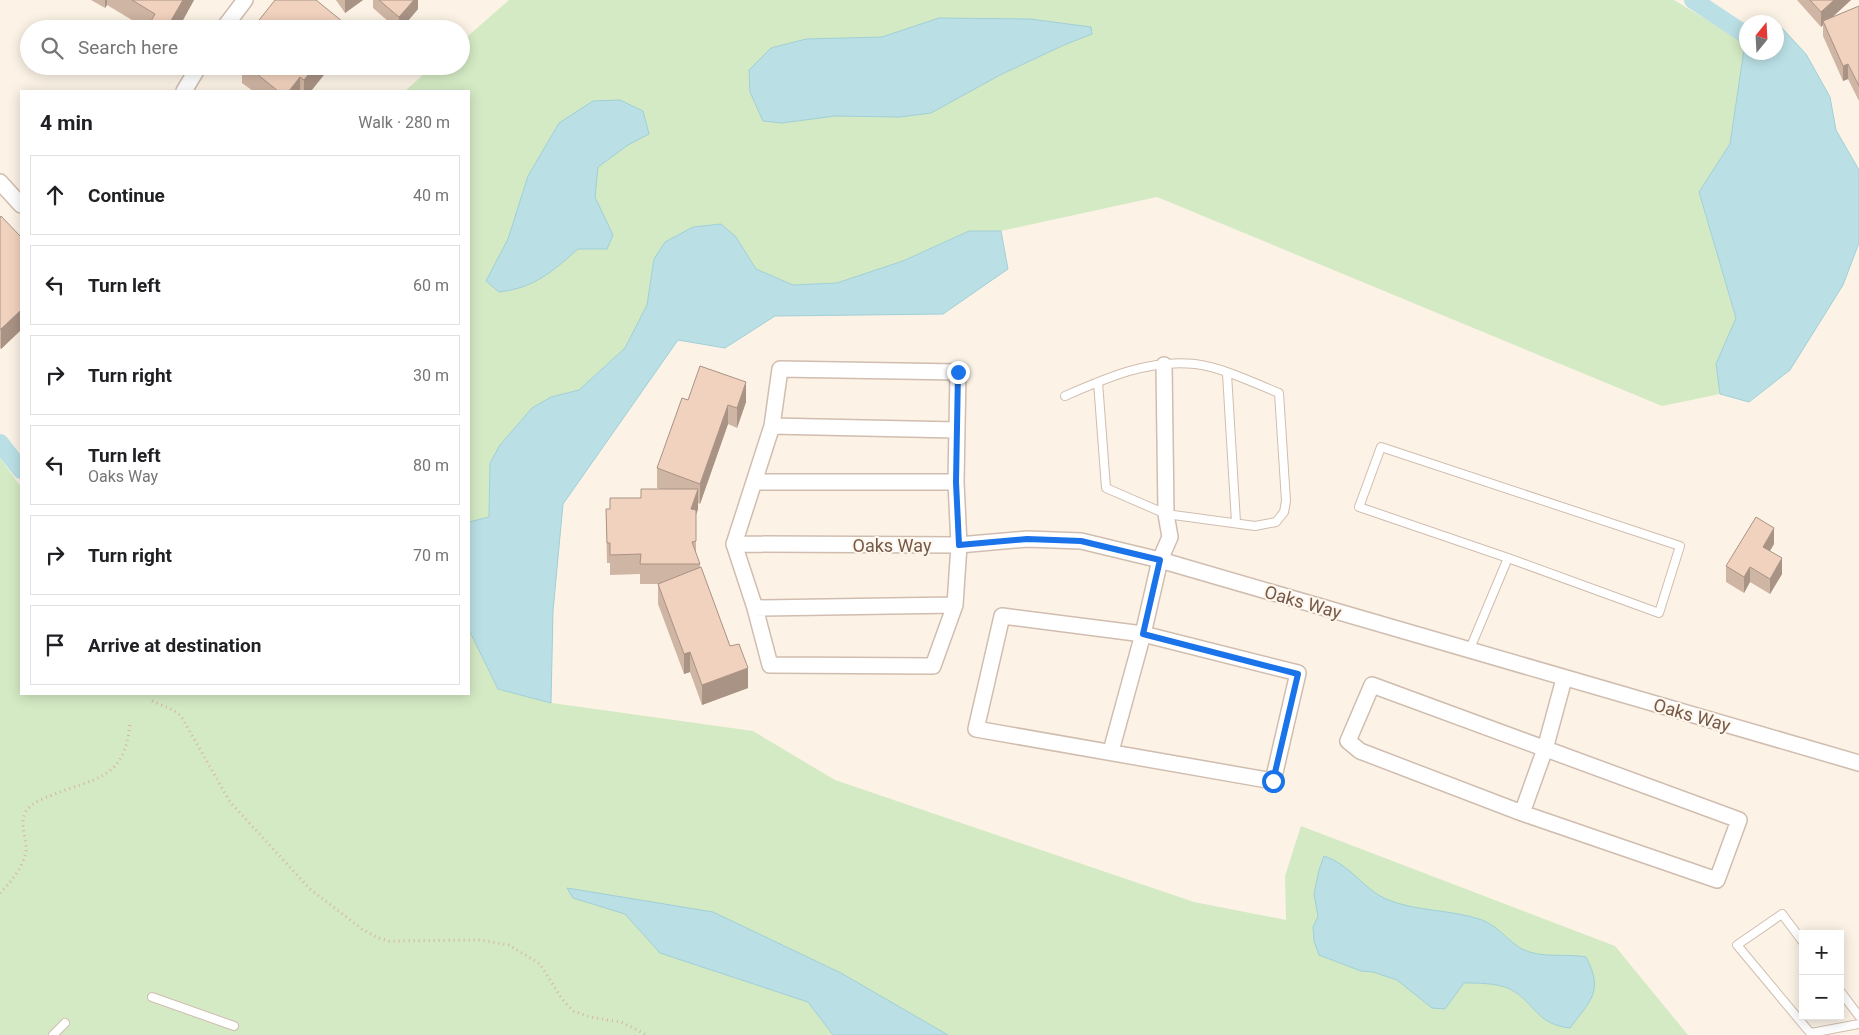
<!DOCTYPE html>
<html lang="en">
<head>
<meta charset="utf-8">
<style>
	body { margin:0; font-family:Roboto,sans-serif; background:#f6f6f6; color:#202124 }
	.controls { position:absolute; right:15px; bottom:15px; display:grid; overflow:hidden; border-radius:0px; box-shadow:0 2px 12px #0003 }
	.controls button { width:45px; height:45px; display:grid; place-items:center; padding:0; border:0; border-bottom:1px solid #e0e0e0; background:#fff; color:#202124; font:25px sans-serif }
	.compass { position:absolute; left:1739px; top:15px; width:45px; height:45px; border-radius:50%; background:#fff; box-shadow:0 2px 12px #0003; rotate:18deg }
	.stop { position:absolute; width:15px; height:15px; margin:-11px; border:4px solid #1a73e8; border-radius:50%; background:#fff }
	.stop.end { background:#1a73e8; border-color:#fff; box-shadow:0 1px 5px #0008 }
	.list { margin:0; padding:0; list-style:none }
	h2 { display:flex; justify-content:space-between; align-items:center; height:65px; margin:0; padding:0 20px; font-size:21px }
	h2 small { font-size:16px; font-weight:400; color:#757577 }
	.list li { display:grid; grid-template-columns:32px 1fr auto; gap:15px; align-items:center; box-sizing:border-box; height:80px; margin:0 10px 10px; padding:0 10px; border:1px solid #e0e0e0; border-radius:0px }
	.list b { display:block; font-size:19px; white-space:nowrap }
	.list p { margin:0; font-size:16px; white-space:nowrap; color:#757577 }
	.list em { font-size:16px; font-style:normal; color:#757577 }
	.icon { flex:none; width:28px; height:28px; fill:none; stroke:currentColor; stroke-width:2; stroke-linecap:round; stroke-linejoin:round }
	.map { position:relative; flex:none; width:1859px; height:1035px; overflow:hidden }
	.search { position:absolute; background:#fff; box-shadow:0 2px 12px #0003; left:20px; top:20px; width:450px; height:55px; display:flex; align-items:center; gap:12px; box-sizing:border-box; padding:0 18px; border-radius:28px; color:#757577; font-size:19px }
	.panel { position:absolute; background:#fff; box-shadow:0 2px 12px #0003; left:20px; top:90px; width:450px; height:605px; border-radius:0px }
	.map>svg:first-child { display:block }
	.green { fill:#d4eac4 }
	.water { fill:#bae0e5; stroke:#a1cfd7 }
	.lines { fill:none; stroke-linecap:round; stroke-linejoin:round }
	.canal { stroke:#bae0e5; stroke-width:18 }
	.lane-casing { stroke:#d0bdaf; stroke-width:10 }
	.street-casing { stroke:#d0bdaf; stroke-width:18 }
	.path { stroke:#d6b5a1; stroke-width:3; stroke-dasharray:1 4; stroke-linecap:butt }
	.lane { stroke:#fff; stroke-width:8 }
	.street { stroke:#fff; stroke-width:15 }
	.wall { fill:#cfb5a3 }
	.shaded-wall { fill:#a99385 }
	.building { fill:#f1d2be; stroke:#a99385 }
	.route { stroke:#1a73e8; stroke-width:6 }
	.labels { text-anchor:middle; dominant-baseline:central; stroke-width:4; stroke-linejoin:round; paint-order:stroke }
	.street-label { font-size:18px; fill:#75594b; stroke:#fff7ec }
</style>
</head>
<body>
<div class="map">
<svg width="1859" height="1035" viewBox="0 0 1859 1035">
	<rect width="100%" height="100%" fill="#fcf3e6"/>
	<path class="green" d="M509,0H1674L1745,43L1730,144L1699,193L1736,318L1716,364L1720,394L1662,406L1157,197L1001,231H969L903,261L837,283L793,285L756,269L736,237L654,259L647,305L625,348L579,390L551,397L490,463L489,517L470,522L469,525V91H405L433,66H461V42Z
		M0,458L21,487V694H469V630L498,689L552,703L753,731L835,780L1194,902L1286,920L1285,876L1301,826L1615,946L1688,1035H0Z"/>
	<path class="water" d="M939,18L1030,19L1091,27L1092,34L1064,45L1000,75L931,113L900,117L835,116L782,123L763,121L750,92L749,70L771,48L806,39L882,37Z
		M1777,26H1780L1806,54L1830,97L1836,130L1859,170V243L1843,285L1790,370L1749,402L1720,394L1716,364L1736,318L1699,192L1730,144L1745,43L1746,52H1776Z
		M620,100L643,111L649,134L628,145L598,167L595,197L613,235L607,249H578C552,272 534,288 499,292L486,281L508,239L528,176L559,123L593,101Z
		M721,224L736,237L756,269L793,285L837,283L903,261L969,231H1001L1008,269L943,314L775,316L725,348L678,340L563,504L553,611L551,703L498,689L469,630V522L489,517L490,463L500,445L532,408L551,397L579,390L625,348L647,305L654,259L665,242L693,227Z
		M1324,856C1350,864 1363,889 1386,899C1416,912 1451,909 1482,920C1498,926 1508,941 1522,949C1542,959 1565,953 1586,957C1604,991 1591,1000 1570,1028C1535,1024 1536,1003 1510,989C1497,983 1478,983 1464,983L1445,1009L1432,1008L1397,980L1373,972L1361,971L1319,955L1314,941L1313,927L1318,916L1314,894L1319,870Z
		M567,888L713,912L841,973L948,1035H833L808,1002L660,953L625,914L573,898Z"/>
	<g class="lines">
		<path class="canal" d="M1693,0L1746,35
			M0,443L21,470"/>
		<defs>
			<path id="lane" d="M1227,374L1236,522
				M1065,396C1106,378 1149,359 1195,364C1221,367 1254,383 1279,393L1286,501L1284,512L1276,522L1255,526L1166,514L1106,488L1098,382
				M1469,651L1508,558L1659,613L1680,546L1381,447L1359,507L1508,558
				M1803,942L1782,914L1737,945L1812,1035
				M1840,991L1859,1016
				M152,997L234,1026
				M1811,1033L1859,1024
				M53,1035L65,1023"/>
			<path id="street" d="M223,29L245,0
				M184,91L199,66
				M0,182L21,205
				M780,369L958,372L956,482L959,545L955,605L933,666L770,665L755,608L734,544L772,426Z
				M772,426L956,430
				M755,482H956
				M734,544L959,545L1027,539L1081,541L1160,560L1859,763
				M755,608L955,605
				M1002,616L1143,634L1298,673L1273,781L976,729Z
				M1372,685L1739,820L1717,880L1522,813L1360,751L1348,741Z
				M1111,751L1143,634L1160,560L1170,537L1166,514L1164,365
				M1522,813L1545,749L1564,679"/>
		</defs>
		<use href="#lane" class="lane-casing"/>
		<use href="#street" class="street-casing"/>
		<path class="path" d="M152,701L173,710L181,716L230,802L310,889L362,929L376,937L389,941L481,940L509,945L540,964L562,999L573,1011L590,1017L621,1022L647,1035
			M0,893C11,882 23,868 26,851C27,839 18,821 27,810C32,803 42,799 50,796C95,777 125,781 130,723"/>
		<use href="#lane" class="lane"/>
		<use href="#street" class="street"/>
	</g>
	<path class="wall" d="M91,0H194L178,29H147L107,5L105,8Z
		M336,0H363L345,13Z
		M373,0H418V9L401,29H397L373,8Z
		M1797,0H1851L1832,17L1859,6V101L1848,79L1843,81L1823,36V25L1821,27Z
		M238,66H331L311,91H253L242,83V70Z
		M0,218L21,237V330L1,349L0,348Z
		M688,400L746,402L737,428L728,424L700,504L698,503V509L696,515V555L700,564V567L730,646L748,688L702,705L690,672L684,674L658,604V584H660H640V574L610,575V563H607L606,509H610L641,498L660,489L657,488V468Z
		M1774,544L1770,551L1782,574L1770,594L1750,582L1744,593L1726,582V566Z"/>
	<path class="shaded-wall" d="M105,0H107V5L105,8Z
		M183,0H194L178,29H166Z
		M345,0H363L345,13Z
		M412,0H418V9L401,29H399V17Z
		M1834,0H1851L1825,24L1823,21V25L1821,27V12Z
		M1848,64V79L1843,81V66Z
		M315,66H331L311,91H304V80Z
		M300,77V91H289Z
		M21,310V330L1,349V329Z
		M746,382V402L737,428V408Z
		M728,405V424L700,504V484Z
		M698,489V509L691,529V509Z
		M1774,528V544L1763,562V547Z
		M1782,558V574L1770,594V579Z
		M1750,567V582L1744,593V577Z
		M690,652V672L684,674V654Z
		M748,668V688L702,705V685Z"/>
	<path class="building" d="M132,0H183L166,29H164L151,21L155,14Z
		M275,0H316L348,26L345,29H252Z
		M379,0H414L399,17Z
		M1810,0H1834L1821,12Z
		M1859,6V86L1848,64L1843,66L1823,21Z
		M247,66H315L304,80L300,77L289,91H278Z
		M1,216L21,237V310L1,329H0V218Z
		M700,366L746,382L737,408L728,405L700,484L657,468L682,398L688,400Z
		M641,489H698L691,509L696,510V541L692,542L700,564H640L641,554L610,555V543H607L606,509H610V498H641Z
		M1756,517L1774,528L1763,547L1782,558L1770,579L1750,567L1744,577L1726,566Z
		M701,567L730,646L739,644L748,668L702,685L690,652L684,654L658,584Z"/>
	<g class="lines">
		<path class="route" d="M958,372L956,482L959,545L1027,539L1081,541L1160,560L1143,634L1298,674L1273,781"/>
	</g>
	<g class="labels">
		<g class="street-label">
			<text x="892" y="545">Oaks Way</text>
			<text transform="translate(1303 602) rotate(16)">Oaks Way</text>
			<text transform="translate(1692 715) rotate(16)">Oaks Way</text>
		</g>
	</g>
</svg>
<div class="controls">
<button>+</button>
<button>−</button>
</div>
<svg class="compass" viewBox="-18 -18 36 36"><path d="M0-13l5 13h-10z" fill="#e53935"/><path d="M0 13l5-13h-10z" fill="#757577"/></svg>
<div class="stop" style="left:1273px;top:781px"></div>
<div class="stop end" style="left:958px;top:372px"></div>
<div class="search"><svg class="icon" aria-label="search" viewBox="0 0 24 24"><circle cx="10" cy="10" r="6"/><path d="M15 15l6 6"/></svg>Search here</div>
<section class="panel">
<h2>4 min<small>Walk · 280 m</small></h2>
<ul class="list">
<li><svg class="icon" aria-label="ahead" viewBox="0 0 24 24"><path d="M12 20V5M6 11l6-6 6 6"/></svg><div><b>Continue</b></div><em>40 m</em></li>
<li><svg class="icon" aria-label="left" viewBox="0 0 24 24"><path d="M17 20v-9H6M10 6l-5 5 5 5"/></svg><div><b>Turn left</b></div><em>60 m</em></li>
<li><svg class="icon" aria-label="right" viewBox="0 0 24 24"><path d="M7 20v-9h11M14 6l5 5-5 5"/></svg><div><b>Turn right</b></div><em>30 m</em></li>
<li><svg class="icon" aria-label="left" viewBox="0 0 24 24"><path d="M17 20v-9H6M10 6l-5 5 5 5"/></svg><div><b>Turn left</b><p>Oaks Way</p></div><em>80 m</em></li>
<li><svg class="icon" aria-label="right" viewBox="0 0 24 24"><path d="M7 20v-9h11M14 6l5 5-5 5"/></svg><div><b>Turn right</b></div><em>70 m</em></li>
<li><svg class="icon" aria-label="arrive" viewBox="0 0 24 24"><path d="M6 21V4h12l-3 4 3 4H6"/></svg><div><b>Arrive at destination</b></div></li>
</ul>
</section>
</div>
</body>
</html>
